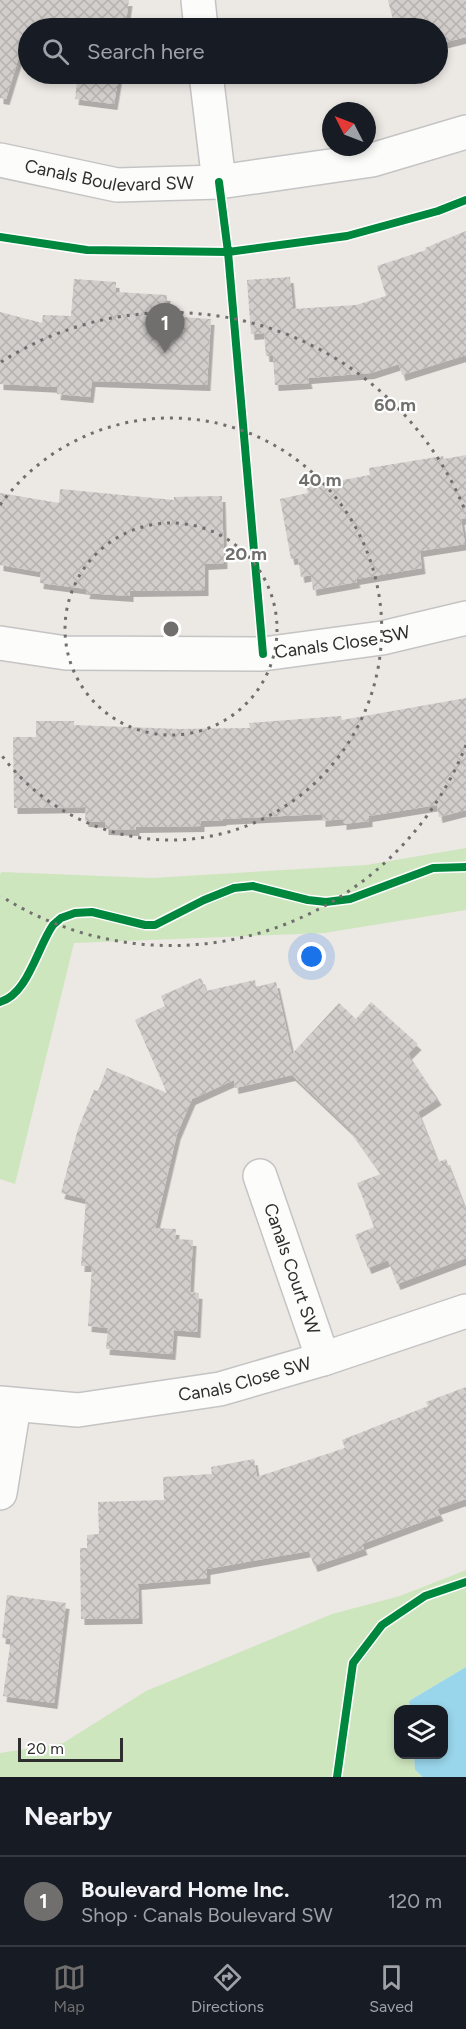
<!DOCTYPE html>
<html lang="en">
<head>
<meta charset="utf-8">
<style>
	body { margin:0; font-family:Figtree,sans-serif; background:#20242c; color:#f1f3f6 }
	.controls { position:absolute; right:18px; bottom:18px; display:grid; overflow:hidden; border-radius:12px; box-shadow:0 3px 9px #0003 }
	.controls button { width:54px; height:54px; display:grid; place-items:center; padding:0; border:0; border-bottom:2px solid #363941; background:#171b24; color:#f1f3f6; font:30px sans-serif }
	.compass { position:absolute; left:322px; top:102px; width:54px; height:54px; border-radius:50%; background:#171b24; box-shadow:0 3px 9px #0003; rotate:312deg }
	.scale { position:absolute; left:18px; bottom:15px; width:105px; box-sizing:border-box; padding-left:6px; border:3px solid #2e2e2e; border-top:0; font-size:16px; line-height:21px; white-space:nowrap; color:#2e2e2e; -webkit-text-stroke:4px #fff; paint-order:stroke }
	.you { position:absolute; left:312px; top:957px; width:21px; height:21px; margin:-15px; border:4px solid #fff; border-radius:50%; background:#1a73e8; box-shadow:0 0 0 9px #1a73e833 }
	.badge { display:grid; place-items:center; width:39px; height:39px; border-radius:50%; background:#706f6e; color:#fff; font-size:20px; font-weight:700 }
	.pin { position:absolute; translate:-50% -50px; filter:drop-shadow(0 2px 3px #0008) }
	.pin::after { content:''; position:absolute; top:32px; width:21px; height:18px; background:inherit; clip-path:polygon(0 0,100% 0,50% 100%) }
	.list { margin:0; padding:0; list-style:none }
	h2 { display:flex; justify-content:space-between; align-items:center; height:78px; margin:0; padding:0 24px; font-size:26px }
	h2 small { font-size:20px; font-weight:400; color:#9ea1a6 }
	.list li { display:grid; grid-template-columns:39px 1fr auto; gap:18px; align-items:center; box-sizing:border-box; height:90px; padding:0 24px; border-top:2px solid #363941 }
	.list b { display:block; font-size:22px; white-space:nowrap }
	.list p { margin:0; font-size:20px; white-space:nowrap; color:#9ea1a6 }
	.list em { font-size:20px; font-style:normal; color:#9ea1a6 }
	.icon { flex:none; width:33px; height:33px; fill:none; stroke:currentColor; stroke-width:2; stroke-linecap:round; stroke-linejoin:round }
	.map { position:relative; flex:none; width:466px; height:1777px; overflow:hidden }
	.search { position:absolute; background:#171b24; box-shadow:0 3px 9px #0003; left:18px; right:18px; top:18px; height:66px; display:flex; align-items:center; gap:15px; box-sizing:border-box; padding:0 21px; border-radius:33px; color:#9ea1a6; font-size:22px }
	.sheet { height:168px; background:#171b24 }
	nav { display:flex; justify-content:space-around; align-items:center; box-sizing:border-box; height:84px; border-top:2px solid #363941; background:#171b24; font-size:16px; color:#9ea1a6 }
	nav a { display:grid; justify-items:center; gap:3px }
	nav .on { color:#706f6e }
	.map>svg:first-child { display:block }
	.park { fill:#cee6be }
	.water { fill:#99d6ec }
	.building { fill:url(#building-cross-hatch); filter:url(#shadow) }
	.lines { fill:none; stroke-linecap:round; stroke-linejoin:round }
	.minor-casing { stroke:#c5c4c5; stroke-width:36 }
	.minor { stroke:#fcfcfb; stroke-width:33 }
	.cycleway-casing { stroke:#fff; stroke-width:11 }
	.cycleway { stroke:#00873e; stroke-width:8 }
	.ring { fill:none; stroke:#706f6e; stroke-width:3; stroke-dasharray:3 6 }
	.labels { text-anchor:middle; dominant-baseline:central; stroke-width:4.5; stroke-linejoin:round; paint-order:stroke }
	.street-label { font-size:18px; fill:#2e2e2e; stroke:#fff }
	.centre { fill:#706f6e; stroke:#fff; stroke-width:3 }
	.ring-label { font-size:18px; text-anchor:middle; font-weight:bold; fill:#706f6e; stroke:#fff; stroke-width:4.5; stroke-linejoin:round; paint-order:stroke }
</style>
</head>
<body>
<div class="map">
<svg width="466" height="1777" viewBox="0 0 466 1777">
	<defs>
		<pattern id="building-cross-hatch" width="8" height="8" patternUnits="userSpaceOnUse" patternTransform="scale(1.5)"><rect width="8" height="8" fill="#d1cecb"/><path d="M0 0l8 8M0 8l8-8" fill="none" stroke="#b4b1af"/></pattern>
		<filter id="shadow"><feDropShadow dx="3.5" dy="6" stdDeviation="0" flood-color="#0004"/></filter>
	</defs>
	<rect width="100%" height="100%" fill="#ece8e4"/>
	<path class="park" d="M466,848V910L324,933L74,943L15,1184L0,1179V874L2,872L152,878L366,865Z
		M466,1570V1667L409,1701L410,1709L398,1710V1754L414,1755L415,1770L423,1777H0V1753L63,1743L146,1691L332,1614L400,1596Z"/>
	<path class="water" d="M466,1667V1777H423L415,1770L414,1755L444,1754V1710L410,1709L409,1701Z"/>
	<path class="building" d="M0,0H129L125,28H28L6,99L0,98Z
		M388,0H466V37L438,44V28H395Z
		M78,74H119L114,104L75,99Z
		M466,231V355L402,375L399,364L371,373L308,378L309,383L275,385L273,356H266L264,333L251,334L247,280L290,277L293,309L356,305L386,296L377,266L426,250L425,248Z
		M74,279L116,282V292L167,295L166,316L211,319L207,385L92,381L90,397L57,394L58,387L0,384V312L42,323L43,315L71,316Z
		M466,455V518L461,519L465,544L420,551L422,568L356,579L357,582L313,590L311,575L301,577L298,558L291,559L280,499L308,493L306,487L370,475L369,468L443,456L444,459Z
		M60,489L174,500V497L222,496L224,563L205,564V590L130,591V596L86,593L87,589L40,583L41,572L0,565V493L59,503Z
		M466,698V810L439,817L437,805L369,816V821L343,824V819L322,821V814L223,819V820L201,821V826L136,827V830L105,829V822L85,821L86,807L14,808L13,737H36V721H74V725L180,729L250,728L249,723L341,716L342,720Z
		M201,978L206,991L255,980L256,987L276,982L292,1054L339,1003L356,1019L371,1002L418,1044L408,1054L438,1099L418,1112L438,1162L446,1159L466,1211V1258L397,1284L388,1260L368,1268L355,1235L374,1227L357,1183L381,1174L350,1130L292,1075L235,1088L234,1080L192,1099L177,1134L155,1228L176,1229L175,1239L193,1240L190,1292L199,1293L197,1332L174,1330L172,1354L106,1349L108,1328L88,1326L92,1266H81L86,1199L61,1193L78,1129L94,1090L98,1091L107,1068L167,1093L135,1020L165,1006L161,996Z
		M466,1387V1499L437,1509L440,1515L362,1544L364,1549L314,1566L309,1551L207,1569V1578L138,1584L139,1618L81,1619L80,1548H87V1535L99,1534L98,1502L164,1500L163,1477L212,1474L211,1467L254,1459L257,1477L345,1448L342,1440L428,1406L426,1402Z
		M7,1595L66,1603L54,1703L3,1696L11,1639L2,1638Z"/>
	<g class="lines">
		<defs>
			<g id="minor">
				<path d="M198,0L201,28"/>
				<path d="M206,74L219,182"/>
				<path id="s1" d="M0,160L117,185L219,182L372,160L466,132"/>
				<path id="s2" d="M0,643L66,653L263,654L382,638L466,618"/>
				<path id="s3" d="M260,1176L323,1359"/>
				<path id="s4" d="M0,1403L78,1410L220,1389L323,1359L466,1311"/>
				<path d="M0,1493L14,1406"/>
			</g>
		</defs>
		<use href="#minor" class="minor-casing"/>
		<use href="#minor" class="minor"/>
		<defs>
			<path id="cycleway" d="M219,182L228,252L263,654
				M0,237L87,250L228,252L347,236L438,211L466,200
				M0,1002C28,994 37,948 53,925L61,918L75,913L92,912L145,925H155L204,900L234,888L253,886L308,900L326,902L350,899L433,868L466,867
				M337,1777L353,1663L382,1625L425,1596L466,1582"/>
		</defs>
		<use href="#cycleway" class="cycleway-casing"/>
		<use href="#cycleway" class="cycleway"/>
	</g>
	<g class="ring">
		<circle cx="171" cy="629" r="106"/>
		<path d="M0 505A211 211 0 1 1 0 753"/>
		<path d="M466 745A317 317 0 0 1 1 896M1 362A317 317 0 0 1 466 513"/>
	</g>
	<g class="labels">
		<g class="street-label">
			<text stroke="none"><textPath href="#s1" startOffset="111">Canals Boulevard SW</textPath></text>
			<text stroke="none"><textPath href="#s2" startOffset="344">Canals Close SW</textPath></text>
			<text stroke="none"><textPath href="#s3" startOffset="98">Canals Court SW</textPath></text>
			<text stroke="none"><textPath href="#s4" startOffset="248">Canals Close SW</textPath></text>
		</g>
	</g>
	<circle cx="171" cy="629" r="9" class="centre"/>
	<g class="ring-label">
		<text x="395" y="411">60 m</text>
		<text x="320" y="486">40 m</text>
		<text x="246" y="560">20 m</text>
	</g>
</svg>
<div class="controls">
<button><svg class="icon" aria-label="layers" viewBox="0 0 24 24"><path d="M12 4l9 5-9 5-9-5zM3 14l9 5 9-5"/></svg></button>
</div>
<svg class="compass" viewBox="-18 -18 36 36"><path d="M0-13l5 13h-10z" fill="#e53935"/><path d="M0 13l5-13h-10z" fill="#9ea1a6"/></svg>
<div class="scale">20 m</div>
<div class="you"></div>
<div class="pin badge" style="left:165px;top:353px">1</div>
<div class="search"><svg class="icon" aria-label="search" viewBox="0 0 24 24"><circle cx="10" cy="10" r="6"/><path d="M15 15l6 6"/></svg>Search here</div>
</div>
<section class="sheet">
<h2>Nearby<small></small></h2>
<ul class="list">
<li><span class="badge">1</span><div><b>Boulevard Home Inc.</b><p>Shop · Canals Boulevard SW</p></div><em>120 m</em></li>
</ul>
</section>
<nav>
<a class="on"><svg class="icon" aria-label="map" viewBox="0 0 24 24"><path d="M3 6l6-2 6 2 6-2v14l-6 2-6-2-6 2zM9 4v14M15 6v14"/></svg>Map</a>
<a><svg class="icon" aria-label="directions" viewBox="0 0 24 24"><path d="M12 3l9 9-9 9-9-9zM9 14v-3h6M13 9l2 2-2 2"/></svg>Directions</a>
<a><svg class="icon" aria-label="saved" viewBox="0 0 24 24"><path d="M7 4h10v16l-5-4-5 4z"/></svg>Saved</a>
</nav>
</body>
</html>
